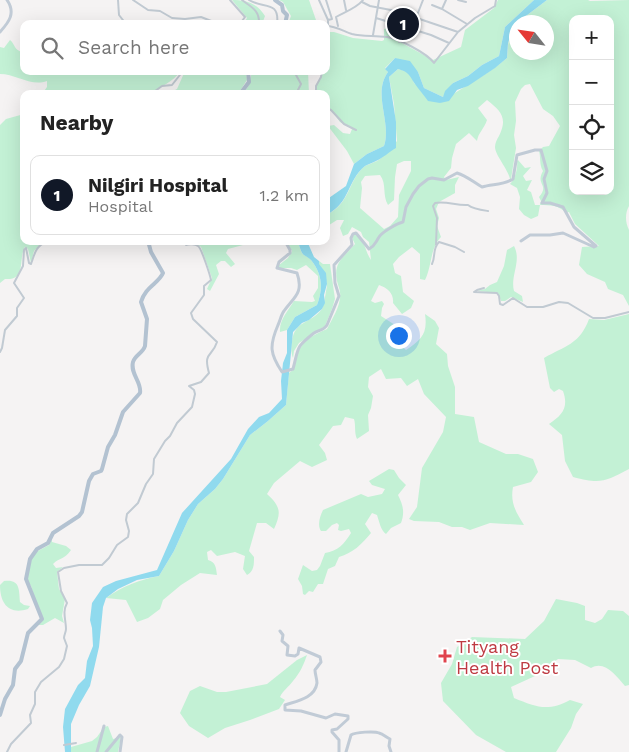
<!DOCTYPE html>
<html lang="en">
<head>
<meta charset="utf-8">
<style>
	body { margin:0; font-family:"Work Sans",sans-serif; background:#f2f2f2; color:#222 }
	.controls { position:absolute; right:15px; top:15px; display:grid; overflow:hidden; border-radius:10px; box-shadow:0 5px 20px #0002 }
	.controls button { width:45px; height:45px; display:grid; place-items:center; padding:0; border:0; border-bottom:1px solid #e0e0e0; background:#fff; color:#222; font:25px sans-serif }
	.compass { position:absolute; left:509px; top:15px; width:45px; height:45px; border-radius:50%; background:#fff; box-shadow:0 5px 20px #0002; rotate:300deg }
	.you { position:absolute; left:398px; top:335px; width:18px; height:18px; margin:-12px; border:4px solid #fff; border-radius:50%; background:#1a73e8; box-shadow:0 0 0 8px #1a73e833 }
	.badge { display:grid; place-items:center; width:32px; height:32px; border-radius:50%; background:#111827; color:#fff; font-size:16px; font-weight:700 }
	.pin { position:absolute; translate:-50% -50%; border:2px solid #fff; box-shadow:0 1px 5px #0006 }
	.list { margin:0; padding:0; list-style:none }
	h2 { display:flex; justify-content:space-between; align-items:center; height:65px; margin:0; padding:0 20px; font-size:21px }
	h2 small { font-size:16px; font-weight:400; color:#767676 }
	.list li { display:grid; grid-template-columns:32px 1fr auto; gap:15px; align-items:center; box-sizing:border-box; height:80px; margin:0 10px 10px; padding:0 10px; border:1px solid #e0e0e0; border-radius:10px }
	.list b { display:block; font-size:19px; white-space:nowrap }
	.list p { margin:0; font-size:16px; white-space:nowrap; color:#767676 }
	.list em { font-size:16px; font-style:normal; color:#767676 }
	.icon { flex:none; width:28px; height:28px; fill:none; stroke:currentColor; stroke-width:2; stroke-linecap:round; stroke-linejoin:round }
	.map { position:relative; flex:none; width:629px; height:752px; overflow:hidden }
	.search { position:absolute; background:#fff; box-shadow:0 5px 20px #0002; left:20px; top:20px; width:310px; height:55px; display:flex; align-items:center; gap:12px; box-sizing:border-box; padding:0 18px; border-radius:10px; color:#767676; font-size:19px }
	.panel { position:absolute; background:#fff; box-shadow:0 5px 20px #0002; left:20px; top:90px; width:310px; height:155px; border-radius:10px }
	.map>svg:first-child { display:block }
	.green { fill:#c3f1d5; fill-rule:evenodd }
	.water { fill:#90daee }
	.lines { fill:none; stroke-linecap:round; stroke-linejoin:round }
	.street { stroke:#c1cad2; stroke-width:2 }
	.secondary { stroke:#c1cbd6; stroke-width:3 }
	.primary { stroke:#b3c2d1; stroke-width:4 }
	.health-dot { fill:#e0444e; stroke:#fff; stroke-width:2 }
	.labels { text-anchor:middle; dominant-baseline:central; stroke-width:4; stroke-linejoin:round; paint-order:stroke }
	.health-label { font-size:18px; fill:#be3a42; stroke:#fff; text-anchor:start }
</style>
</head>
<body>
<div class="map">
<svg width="629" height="752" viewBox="0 0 629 752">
	<rect width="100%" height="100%" fill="#f5f3f3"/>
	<path class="green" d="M232,0C246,0 257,3 265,16L262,24H237L245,21L247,18Z
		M279,0H309L316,20L311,22L312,24H288L291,16L283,2Z
		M498,0H534L505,27L499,56L482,65L468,76L453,83L443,97L424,88L418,72L395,58L385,68L388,72C372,94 392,122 384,146L367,154L354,164L347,151L328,126L334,125L343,133L350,134L352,129L340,122L332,111L326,108V94H317V85L324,71H326V32H334L353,38L382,41L384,40V29L390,27L391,37L433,60L461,47L465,30L494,8Z
		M547,0H588L590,1L629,0V206C625,213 625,222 629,230V306L623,295L608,289L605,282L587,274L579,265L582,247L599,246L575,224L569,212L566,213C559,205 550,205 540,205L538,216L531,219L524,215L519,209L520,197L517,188L510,184C515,179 518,168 517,161L518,160L525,168L531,167L523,176L526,181L532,180L527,190L531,192L535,205H540L541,201L539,197C550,184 535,185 543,171C539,164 541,158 539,151L543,147L549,146L560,126L553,116L543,109L530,84L525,85L521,89L515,102L516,121L514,135L516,148L511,179H510C508,169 495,155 495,147C495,143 497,139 499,136C508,118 501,111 487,100L478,108L487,120C484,129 478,133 477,141L469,133L456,144L452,158L451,168L444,177L446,180L459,177L455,185V193L439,202L436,209L439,218L437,226L441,237C430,248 432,266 425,280L420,279V254L412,247L399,257L393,264L395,273L401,276L403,292L414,301L411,308L402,314L393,303C394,294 388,288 379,285L371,301L375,303L382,301L384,304L382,308L381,316L395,325L392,337L406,350C421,340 428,334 425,314L435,321L439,328L436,344L447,354L448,366L455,387V414L474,417L479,442L506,454H518L533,459L538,472L531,482L513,487C510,503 516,512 524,525L490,523L470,530L462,527H452L439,522L414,521L409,519L417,507L422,468L443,432L446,417L424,394L418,379L407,386L401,378L386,379L381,369L369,377L368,387L373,396L371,408L368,415L369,431L357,439C354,432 356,426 354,419L345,417L341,425L333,426L319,445L325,453L327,460L312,467L300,461L274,483L267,494C280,506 282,512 274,529L266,523H257L249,551L254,557C254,565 254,571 247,575L243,569L245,556L235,552L217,556L211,550L207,552L208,560C216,562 216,568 217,575L200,573L181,585L163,600L160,609L148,618L137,622L126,600L106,598C123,586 139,580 159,576L174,551L188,520L198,504L215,489L223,479L250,435L268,421L286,405L289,373L294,369C298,345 304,339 327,329C332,319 340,307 340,296C341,291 338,286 337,281C333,262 344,257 355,244L352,238L355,234C366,241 365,252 371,260L369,242L363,237L361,232L352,227L348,234L343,236L340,228L344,220H337L326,227V215C351,204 348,179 365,166C369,164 373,163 377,161C384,157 390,148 397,141L394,104L389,77L398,69L405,71L411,75L414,83L440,103C462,87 486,76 507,58C508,46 508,32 516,23V52H546V22H518ZM573,19H610V191H573ZM404,161H411V171L399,195L398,217L390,226L384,229L360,208L362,188L361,182L365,176L380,175C387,184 382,195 388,205L394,200L395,177L397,164Z
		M10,40C15,44 14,50 22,52L24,50V71H181C173,82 160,87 149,94H42L47,87V81C31,87 16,74 0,74V47L4,48Z
		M185,71H246L247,80L238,94H167L177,89Z
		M252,71H308L309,94H243L249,85Z
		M24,114V241H43L34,251L31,263L28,249L25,247C18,258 27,281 5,279L0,283V125L6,119Z
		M185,241H246L243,245L228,249L226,253L235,264L231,267L225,261H221L216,265L219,274L210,291L207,289L212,278L201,247L198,245L185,243Z
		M286,241H298C299,245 300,249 302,253C304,256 309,257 311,260C323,275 323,289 317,305L295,317L287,330L280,332C279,320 288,311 294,301L312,302L315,301L313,296L318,288V276L306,265L297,270L291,268H279V265L288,258L292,251Z
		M514,246C522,261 510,276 514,291L522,296L523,302L511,297L505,301H501L498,293L477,291L485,289L490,285L497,282L504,266L507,250Z
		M319,261L323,264H330L335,299L332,309L325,326L299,343L294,351L293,358C291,353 291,347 292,342C294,320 311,324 322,309C324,306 326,290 327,286C327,279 321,270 318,263Z
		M629,314V469C605,482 600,484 573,477L565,461L562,435L549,424C562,415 569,408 563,391L559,389L554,392L550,388L544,358C565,346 580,344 589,319L604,320Z
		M389,469L394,470L399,478L406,485L398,495C403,505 405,512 401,523L391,528L386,534C381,531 379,521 377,515L372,513L365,524L371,533C362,544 353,553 339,557L335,566L328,569L323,584H318L313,592L309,591L305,595L303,594L302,586L298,579L303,565L312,571L317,570L320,566L325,553C338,551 344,544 351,533L349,529L341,531L338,530L339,525L337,523L332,525L326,531H321C317,525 320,516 323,510L361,494L368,497L382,494L385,489L372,485L369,481Z
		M52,539V542L66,546L71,550C64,560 60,557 53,564L56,568L63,567L57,572L59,589L65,599L62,616L64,623L55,618L43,625H37L42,621L31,586L27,580L28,575L32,556L36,552L49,545Z
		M4,581C20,579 19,589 20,602L24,605L30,606L28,609C9,615 0,604 0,585Z
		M556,599L577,603L585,606V620L595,623L602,619L608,610L623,611L629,616V685L625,686C616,676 605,660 591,668L575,660L558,659L535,676L511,687L514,698C536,707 548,712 570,700L583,704L576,714L571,728L556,752H506L476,735L443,701L441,683L452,664L457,647L472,637L525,639L544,621Z
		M307,655C304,664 300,673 293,681C289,687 283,690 280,697L285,700L279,709L250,720L225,728L208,738L189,726L180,713L190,691L200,686L217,692H226L267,684L297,660Z
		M108,726L113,739L121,737L118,752H71V747L92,741L97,737L104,727Z"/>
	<path class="water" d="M534,0H547L514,25L508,43L507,58L495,68L468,86L457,90L449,101L440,103L428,101C424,95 419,90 415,84C409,75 409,72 398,69L389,77L396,122V148C389,152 383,158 376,161C373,163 368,164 365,166C347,180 351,203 326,215V200L346,186L354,164L367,154L384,146C392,122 372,94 388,72L385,69L395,58L410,61L418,72L424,88L443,97L445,91L453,83L468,76L482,65L499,56L505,27Z
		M298,241H307L314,257L319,261V264L326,273L327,284L324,295L325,303L322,309L309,320L302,323L293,332L286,405L268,421L250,435L223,479L215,489L198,504L188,520L174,551L159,576L137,580L118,589L106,598L103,607L99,647L90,686L79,705L71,724V752H65L63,727L65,709L78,685L85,678L87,661L93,646L92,628L90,620L92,603L103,587L116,581L157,570L182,513L231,459L248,429L259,417L269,413L282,399L281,381L283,363L287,353V330L295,317L317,305C323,289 323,275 311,260C308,257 304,256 302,253C300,249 299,245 298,241Z"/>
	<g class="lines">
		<path class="street" d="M118,0L119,15L126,24
			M133,0L148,10L160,11L172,18L185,19L201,17L219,24
			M230,0L245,17L242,21L234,24
			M242,0C251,7 259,10 259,22
			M249,0C263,9 280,0 277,24
			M319,0L328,20V25
			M326,0L332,19L328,20
			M344,0L346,10
			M446,0L442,9L467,24
			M458,0L466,2
			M362,2L370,6L396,11L458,32
			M432,5L442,9
			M376,18L402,26
			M416,18L423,0
			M326,26C336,26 343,31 352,34C363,37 375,35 387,37C399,39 427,53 434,63L458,32L475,18L495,6L496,0
			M338,26L336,17C345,12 357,8 363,0
			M373,35L379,0
			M399,42L402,26L431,35L449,43
			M151,94L162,86L172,85L183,71
			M296,94L301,84L296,75L298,71
			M316,94V86L321,77L322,71
			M326,108L331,110L344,124L356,130
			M436,245L437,218L433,206L435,203C447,201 457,206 468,205C473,209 481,210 488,211
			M432,264C436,256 432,249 439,242L455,247L464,252
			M484,288L477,290L474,292L497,293L499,296L500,304L503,305L513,298L527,307H543L559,302L568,303L593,318H605L629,312
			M0,352L2,348L5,330L17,316V308L24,298L14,283L23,266L24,250L26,248L29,263L31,264C35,253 35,247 47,241
			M64,745L76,743
			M7,752L11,744L31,723L30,715L35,704V692L41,682L59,667L64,659L67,646L64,638C64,635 66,632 66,629C66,620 62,612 67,603L61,591L58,572L64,568L79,565H102L109,558L117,545L128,537L129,531L126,520L127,514L138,503L146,484L153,474L154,459L165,441L170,436L177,423L192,407L195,394L194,390L189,386L201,382L209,373C203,351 212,358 217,342L193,319L191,313L204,295V286L211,280C210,275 201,247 198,246C195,244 189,244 186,245L183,241"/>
		<path class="secondary" d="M0,32C9,22 16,13 7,0
			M285,241L290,250V253L279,262L277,268L297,273C304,293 294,297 284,311C281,315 280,321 278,325C269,346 270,354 282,372L293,369C299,347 295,348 314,333C319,330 324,330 327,325L339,296L335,283L334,265L352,245L351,238L353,234L356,233L369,249C376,245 375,243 379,237C382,232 398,223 403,222L406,207L413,194L419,186L428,179L432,178L444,180L457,173C467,176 473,182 482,187C492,184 504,185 513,179L517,155L535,150H541L547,171L544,179L547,193L542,203H550L563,207L574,227L596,246L594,247
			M521,241L530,235H550L563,233L594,247
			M280,631L283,635L282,641L288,646L287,655L295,656L298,654L299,648L320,657L321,662L315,670C315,674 317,679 317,683C315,698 297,701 285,705V710L301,711L326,718L335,714L348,716V719L337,729L332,730V732L339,740V752
			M97,752L104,726
			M106,752L120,735L122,737L120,752
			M346,752L351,735C355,732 375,731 379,733C383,734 386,737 390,739L389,746L391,752"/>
		<path class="primary" d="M275,0L282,5L283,11L287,15L285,24
			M240,94L249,82L248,71
			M0,715L5,699L13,685L15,669L21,661L28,633L42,619L26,579L30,559L37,549L48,543L53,533L79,516L82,512L89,481L93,474L101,471L102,469L108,447L115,435L123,412L140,393C142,382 130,374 133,362C135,355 143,353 145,346L147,319L141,302C145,287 159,283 163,273L151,252L148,241"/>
	</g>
	<path class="health-dot" d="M442.5 648.5h5v5h5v5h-5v5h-5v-5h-5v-5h5z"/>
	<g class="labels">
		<g class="health-label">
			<text x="456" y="646">Tityang<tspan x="456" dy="21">Health Post</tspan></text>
		</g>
	</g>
</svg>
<div class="controls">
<button>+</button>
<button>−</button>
<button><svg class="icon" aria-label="locate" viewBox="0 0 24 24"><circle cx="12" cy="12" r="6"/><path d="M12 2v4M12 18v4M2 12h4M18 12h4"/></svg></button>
<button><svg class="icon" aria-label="layers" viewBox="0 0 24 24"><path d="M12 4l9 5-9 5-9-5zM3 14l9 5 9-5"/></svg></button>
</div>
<svg class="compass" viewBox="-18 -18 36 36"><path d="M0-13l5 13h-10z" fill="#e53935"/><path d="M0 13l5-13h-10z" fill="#767676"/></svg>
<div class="you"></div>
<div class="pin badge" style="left:403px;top:24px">1</div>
<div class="search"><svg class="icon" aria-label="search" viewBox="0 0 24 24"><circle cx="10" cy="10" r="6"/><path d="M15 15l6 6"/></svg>Search here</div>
<section class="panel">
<h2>Nearby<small></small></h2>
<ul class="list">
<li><span class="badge">1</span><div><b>Nilgiri Hospital</b><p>Hospital</p></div><em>1.2 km</em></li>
</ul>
</section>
</div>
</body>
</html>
